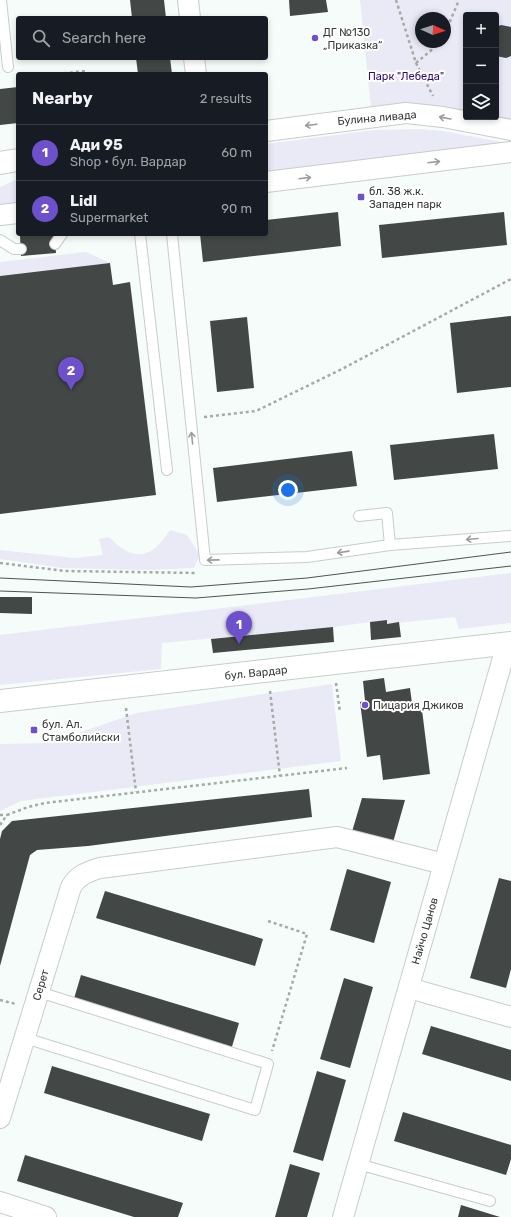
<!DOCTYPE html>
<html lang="en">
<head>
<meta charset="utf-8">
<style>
	body { margin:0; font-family:Rubik,sans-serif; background:#20242c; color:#f1f3f6 }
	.controls { position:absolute; right:12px; top:12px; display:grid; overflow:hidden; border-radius:4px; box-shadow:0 2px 6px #0003 }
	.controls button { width:36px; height:36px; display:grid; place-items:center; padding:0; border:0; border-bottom:1px solid #363941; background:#171b24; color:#f1f3f6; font:20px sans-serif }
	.compass { position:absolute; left:415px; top:12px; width:36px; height:36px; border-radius:50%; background:#171b24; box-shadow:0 2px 6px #0003; rotate:93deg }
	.you { position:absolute; left:288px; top:490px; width:14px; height:14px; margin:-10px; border:3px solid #fff; border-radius:50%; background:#1a73e8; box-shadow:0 0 0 6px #1a73e833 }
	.badge { display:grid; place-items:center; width:26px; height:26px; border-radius:50%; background:#6d51ca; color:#fff; font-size:13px; font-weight:700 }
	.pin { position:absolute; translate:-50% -33px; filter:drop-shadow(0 1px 2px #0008) }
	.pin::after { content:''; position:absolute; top:21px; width:14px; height:12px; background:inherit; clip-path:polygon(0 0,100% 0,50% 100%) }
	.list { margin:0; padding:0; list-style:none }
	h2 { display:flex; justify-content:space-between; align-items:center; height:52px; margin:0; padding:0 16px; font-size:17px }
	h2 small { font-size:13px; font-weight:400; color:#9ea1a6 }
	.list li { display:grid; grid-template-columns:26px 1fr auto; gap:12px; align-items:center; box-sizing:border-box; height:56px; padding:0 16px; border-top:1px solid #363941 }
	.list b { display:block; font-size:15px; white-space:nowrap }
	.list p { margin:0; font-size:13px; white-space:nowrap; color:#9ea1a6 }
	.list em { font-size:13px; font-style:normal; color:#9ea1a6 }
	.icon { flex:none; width:22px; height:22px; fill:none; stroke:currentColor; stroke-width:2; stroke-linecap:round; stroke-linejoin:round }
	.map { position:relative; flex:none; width:511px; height:1217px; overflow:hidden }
	.search { position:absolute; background:#171b24; box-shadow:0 2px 6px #0003; left:16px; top:16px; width:252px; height:44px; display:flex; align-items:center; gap:10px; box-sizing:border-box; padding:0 14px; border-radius:4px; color:#9ea1a6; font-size:15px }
	.panel { position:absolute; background:#171b24; box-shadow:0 2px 6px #0003; left:16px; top:72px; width:252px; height:164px; border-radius:4px }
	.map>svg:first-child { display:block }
	.green { fill:#eae9f6; fill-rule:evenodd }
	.building { fill:#434846 }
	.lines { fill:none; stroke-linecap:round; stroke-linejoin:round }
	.service-casing { stroke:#c7cdca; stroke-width:12 }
	.minor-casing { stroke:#c7cdca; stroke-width:22 }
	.tertiary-casing { stroke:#c7cdca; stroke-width:24 }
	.path { stroke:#a5a9a7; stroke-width:2.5; stroke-dasharray:3 3; stroke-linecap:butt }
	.service { stroke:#fff; stroke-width:10 }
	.minor { stroke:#fff; stroke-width:20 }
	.tertiary { stroke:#fff; stroke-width:22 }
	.tram { stroke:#4f5351; stroke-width:1 }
	.oneway { stroke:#9b9c9c }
	.poi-dot { fill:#6d51ca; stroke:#fff; stroke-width:1.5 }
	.labels { text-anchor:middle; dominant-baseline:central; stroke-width:4; stroke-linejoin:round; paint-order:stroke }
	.poi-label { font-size:11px; fill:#373a38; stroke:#fff; text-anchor:start }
	.park-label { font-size:11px; fill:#300b70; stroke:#fff }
	.street-label { font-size:11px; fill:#373a38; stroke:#fff }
</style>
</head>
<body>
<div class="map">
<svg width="511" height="1217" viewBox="0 0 511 1217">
	<rect width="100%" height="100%" fill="#f6fcf9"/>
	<path class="green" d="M360,0H511V130L372,118ZM466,15H496V117H466ZM421,18H445V42H421Z
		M419,129L443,131L501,142L505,147L266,176V144L375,130Z
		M18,179V204L0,206V187Z
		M86,252L110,263L0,276V262Z
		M170,530L187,535L200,555L194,568L147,570L63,568L0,559V550L75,558L103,555L99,539L109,537C134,563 152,559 170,530Z
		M511,573V623L459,629L455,617L387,624L386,620L333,627L162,643L161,669L0,685V635Z
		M332,684L341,761L21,801L0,811V744L49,743L137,713Z"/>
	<path class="building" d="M130,0H164L166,18H132Z
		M289,0H326L328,12L290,16Z
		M501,25L511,27V56L506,58L496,56V27Z
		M136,58H170L172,74H138Z
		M18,87V123L0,125V89Z
		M338,212L341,246L203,262L200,234H266V220Z
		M504,212L507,245L382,258L379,225Z
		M39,234H54L56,253L21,256L20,236Z
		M110,263L113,285L130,282L156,495L0,514V276Z
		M511,316V387L457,393L450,323Z
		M247,317L254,388L217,392L210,321Z
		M494,434L498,469L394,480L390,445Z
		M352,451L357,486L217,502L213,468Z
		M0,597H32V614L0,613Z
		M387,620V624L399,622L401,637L371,640L370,622Z
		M333,627L334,642L213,653L211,639Z
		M384,678L386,692L410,688L413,711L422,710L430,774L383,780L380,755L367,757L360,702L365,701L363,681Z
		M309,789L312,817L88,846L37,850L30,855L0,966V839L2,831L12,821Z
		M362,798L405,800L392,846L351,835Z
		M347,869L391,882L374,943L330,930Z
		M499,878L511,881V969L506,988L470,978Z
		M105,891L263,939L255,966L96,918Z
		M81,975L239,1023L231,1050L73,1002Z
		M344,978L373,987L350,1068L320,1059Z
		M431,1026L511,1050V1081L422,1054Z
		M52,1066L210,1114L202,1141L44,1093Z
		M317,1071L346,1080L323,1161L293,1152Z
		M403,1112L511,1145V1159L506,1175L394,1141Z
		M25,1155L183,1203L178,1217H134L17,1181Z
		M290,1164L320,1173L307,1217H275Z
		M461,1205L500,1217H458Z"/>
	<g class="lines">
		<defs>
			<path id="service" d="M1,0L8,67
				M140,234L167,470
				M172,234L205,560L307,557L390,545L511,536
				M0,240L14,249H21
				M55,244L62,234
				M359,516L387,513L390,545
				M25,1038L255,1110L268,1064L39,992
				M358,1164L490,1201"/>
			<path id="minor" d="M188,0L190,18
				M194,58L196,74
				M266,131L406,113L443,117L511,130
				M266,182L511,152
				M0,215L18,213
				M409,988L511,1017
				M0,1118L71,887C78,875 87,872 100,868L337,837L444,864
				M0,1202L46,1217
				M343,1217L507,644"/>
			<path id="tertiary" d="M0,163L18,160
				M0,701L511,643"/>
		</defs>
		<use href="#service" class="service-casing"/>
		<use href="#minor" class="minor-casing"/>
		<use href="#tertiary" class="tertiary-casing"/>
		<path class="path" d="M396,0L416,63L433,96
			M445,33L459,0
			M416,63L441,42
			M58,74L86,71V74
			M204,417L256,411L342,369L511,279
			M0,563L65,571L197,573
			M336,683L340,712
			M270,691L280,776
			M126,708L136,792
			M0,815H7
			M0,825L7,815L28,807L45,803L347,768
			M268,921L307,934L272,1051
			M0,1000L16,1004"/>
		<use href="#service" class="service"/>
		<use href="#minor" class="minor"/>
		<use href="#tertiary" class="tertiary"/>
		<path class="tram" d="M0,578L191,587L307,578L511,552
			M0,591L196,598L308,589L511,566"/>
	</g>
	<defs><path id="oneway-shaft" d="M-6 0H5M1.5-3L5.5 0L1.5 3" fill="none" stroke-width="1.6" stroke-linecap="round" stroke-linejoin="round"/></defs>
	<g class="oneway">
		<use href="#oneway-shaft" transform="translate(445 118) rotate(-170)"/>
		<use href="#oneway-shaft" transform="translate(311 125) rotate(173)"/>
		<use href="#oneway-shaft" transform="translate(434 162) rotate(-7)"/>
		<use href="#oneway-shaft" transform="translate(305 178) rotate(-7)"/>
		<use href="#oneway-shaft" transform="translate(192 438) rotate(-96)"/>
		<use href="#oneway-shaft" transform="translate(472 539) rotate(175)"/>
		<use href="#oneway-shaft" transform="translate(343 552) rotate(172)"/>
		<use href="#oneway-shaft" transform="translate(213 560) rotate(179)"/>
	</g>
	<g class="poi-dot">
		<circle cx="315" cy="38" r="4"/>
		<rect x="357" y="193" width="8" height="8" rx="2"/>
		<circle cx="365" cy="705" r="4"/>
		<rect x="30" y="726" width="8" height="8" rx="2"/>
	</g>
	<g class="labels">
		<g class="poi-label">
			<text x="323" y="32">ДГ №130<tspan x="323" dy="13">„Приказка“</tspan></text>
			<text x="369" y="191">бл. 38 ж.к.<tspan x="369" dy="13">Западен парк</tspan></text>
			<text x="373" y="705">Пицария Джиков</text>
			<text x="42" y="724">бул. Ал.<tspan x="42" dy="13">Стамболийски</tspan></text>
		</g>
		<g class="park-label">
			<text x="406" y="76">Парк "Лебеда"</text>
		</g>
		<g class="street-label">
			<text transform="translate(377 118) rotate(-5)">Булина ливада</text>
			<text transform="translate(256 673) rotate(-6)">бул. Вардар</text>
			<text transform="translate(425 931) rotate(-74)">Найчо Цанов</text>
			<text transform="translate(41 985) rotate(-73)">Серет</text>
		</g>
	</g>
</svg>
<div class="controls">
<button>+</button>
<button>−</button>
<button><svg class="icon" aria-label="layers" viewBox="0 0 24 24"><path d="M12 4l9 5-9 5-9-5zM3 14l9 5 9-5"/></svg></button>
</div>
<svg class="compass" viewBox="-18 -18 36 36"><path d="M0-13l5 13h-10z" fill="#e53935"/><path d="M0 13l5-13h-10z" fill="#9ea1a6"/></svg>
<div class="you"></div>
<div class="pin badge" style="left:239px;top:644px">1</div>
<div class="pin badge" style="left:71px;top:390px">2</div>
<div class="search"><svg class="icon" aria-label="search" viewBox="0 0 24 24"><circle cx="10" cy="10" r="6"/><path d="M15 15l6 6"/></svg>Search here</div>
<section class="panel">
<h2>Nearby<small>2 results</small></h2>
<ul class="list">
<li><span class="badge">1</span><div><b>Ади 95</b><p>Shop · бул. Вардар</p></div><em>60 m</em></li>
<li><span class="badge">2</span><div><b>Lidl</b><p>Supermarket</p></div><em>90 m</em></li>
</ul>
</section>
</div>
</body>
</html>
